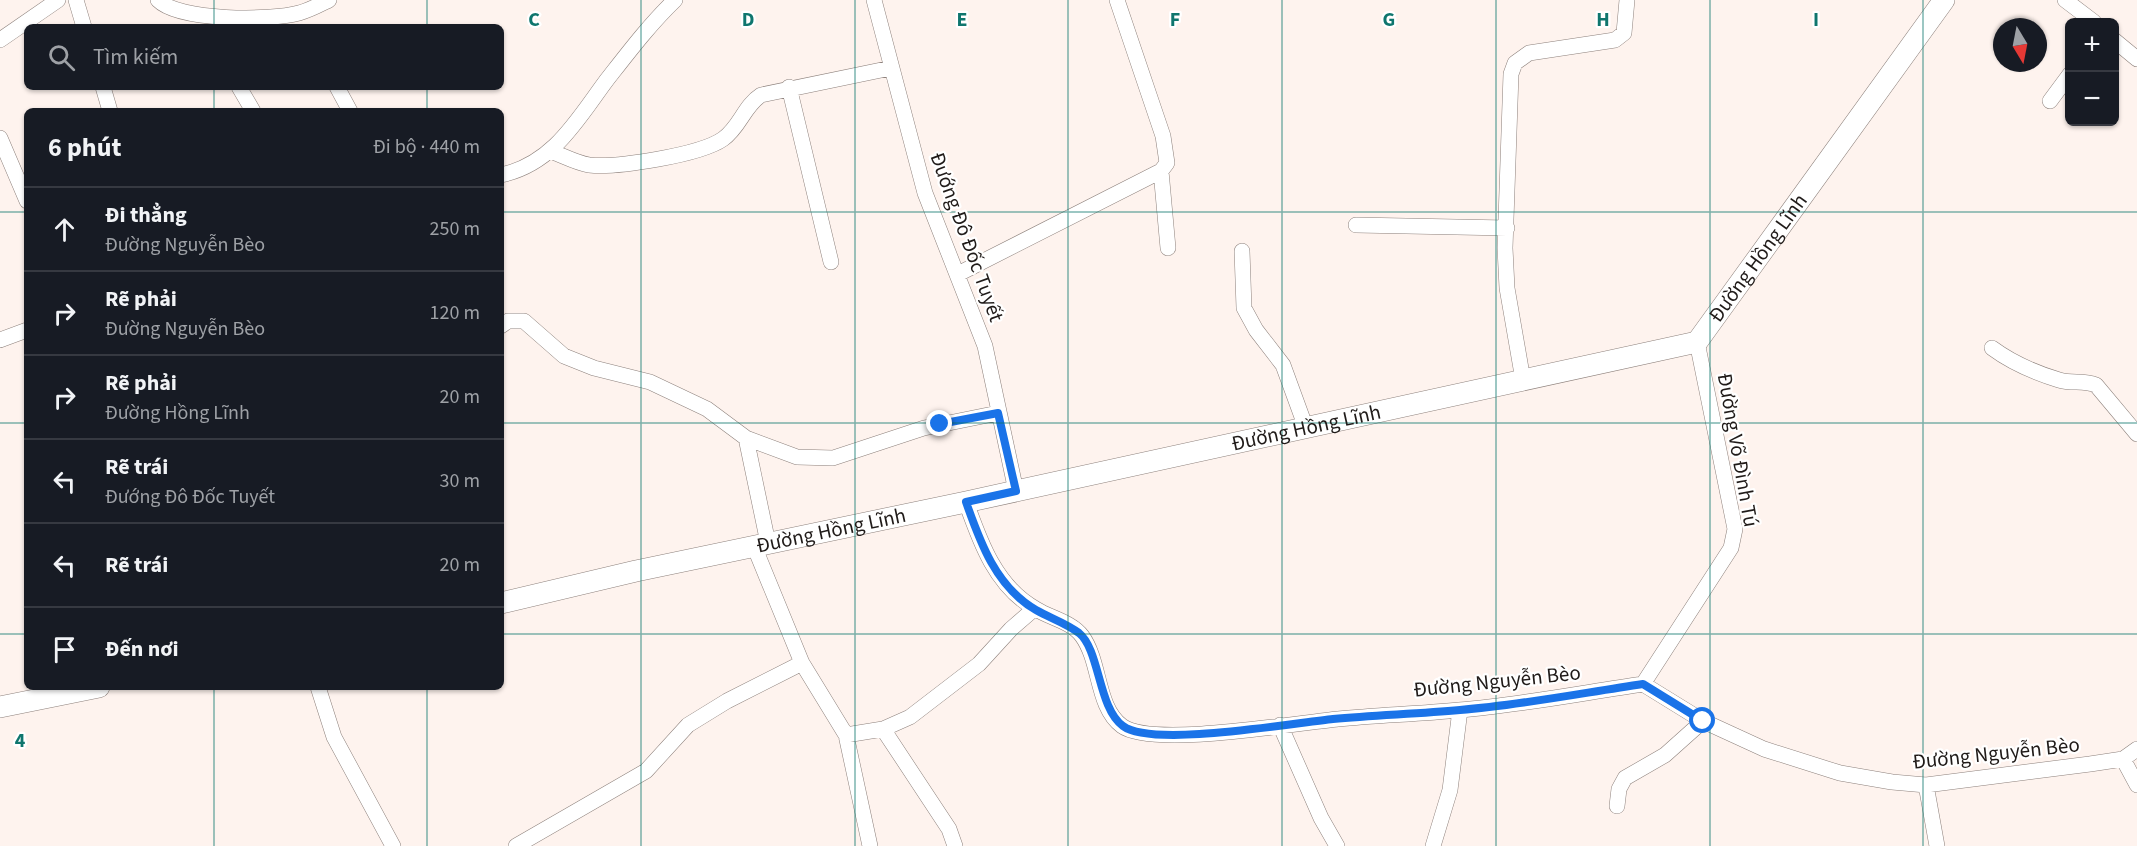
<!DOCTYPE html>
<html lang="vi">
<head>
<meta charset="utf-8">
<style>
	body { margin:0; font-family:"Source Sans 3",sans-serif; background:#20242c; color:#f1f3f6 }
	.controls { position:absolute; right:18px; top:18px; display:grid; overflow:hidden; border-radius:9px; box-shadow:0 2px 4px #0004 }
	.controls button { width:54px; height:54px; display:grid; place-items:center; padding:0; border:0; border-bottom:2px solid #363941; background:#171b24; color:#f1f3f6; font:30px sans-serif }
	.compass { position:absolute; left:1993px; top:18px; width:54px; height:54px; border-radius:50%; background:#171b24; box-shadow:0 2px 4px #0004; rotate:170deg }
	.stop { position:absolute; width:18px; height:18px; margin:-14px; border:4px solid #1a73e8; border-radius:50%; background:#fff }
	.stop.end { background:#1a73e8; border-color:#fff; box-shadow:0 2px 6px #0008 }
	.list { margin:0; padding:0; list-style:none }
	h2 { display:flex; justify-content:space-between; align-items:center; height:78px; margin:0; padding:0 24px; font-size:26px }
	h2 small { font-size:20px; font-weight:400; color:#9ea1a6 }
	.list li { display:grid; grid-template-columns:39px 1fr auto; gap:18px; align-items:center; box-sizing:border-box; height:84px; padding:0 24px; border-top:2px solid #363941 }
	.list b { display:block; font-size:22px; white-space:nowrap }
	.list p { margin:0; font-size:20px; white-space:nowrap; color:#9ea1a6 }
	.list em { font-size:20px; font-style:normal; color:#9ea1a6 }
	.icon { flex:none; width:33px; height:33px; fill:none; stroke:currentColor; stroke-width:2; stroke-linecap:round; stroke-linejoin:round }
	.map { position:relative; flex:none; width:2137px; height:846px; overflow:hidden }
	.search { position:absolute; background:#171b24; box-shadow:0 2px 4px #0004; left:24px; top:24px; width:480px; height:66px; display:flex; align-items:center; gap:15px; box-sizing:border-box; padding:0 21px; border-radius:9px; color:#9ea1a6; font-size:22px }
	.panel { position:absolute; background:#171b24; box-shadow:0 2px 4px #0004; left:24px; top:108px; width:480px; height:582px; border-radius:9px }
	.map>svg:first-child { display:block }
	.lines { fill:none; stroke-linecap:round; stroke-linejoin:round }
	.street-casing { stroke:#8d817c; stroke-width:16 }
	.secondary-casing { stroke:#8d817c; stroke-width:22 }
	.street { stroke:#fff; stroke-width:15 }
	.secondary { stroke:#fff; stroke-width:21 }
	.route { stroke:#1a73e8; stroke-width:8 }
	.grid { fill:none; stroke:#0f766e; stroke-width:1.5; stroke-opacity:0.55 }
	.labels { text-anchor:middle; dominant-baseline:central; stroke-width:4.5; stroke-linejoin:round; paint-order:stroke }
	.street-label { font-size:21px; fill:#201b19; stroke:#fff }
	.grid-label { font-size:20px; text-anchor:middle; font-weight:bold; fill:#0f766e; stroke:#fff; stroke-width:4.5; stroke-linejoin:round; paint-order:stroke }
</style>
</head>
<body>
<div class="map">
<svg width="2137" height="846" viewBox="0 0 2137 846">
	<rect width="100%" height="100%" fill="#fef3ee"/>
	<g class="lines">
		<defs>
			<path id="street" d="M76,0L84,27
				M158,0C179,21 270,21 299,13C310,10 319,5 329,0
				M874,0L925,193L985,346L1016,491
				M2065,0L2094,22
				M0,40L58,0
				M2114,40L2137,59
				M103,87L110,111
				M239,87L253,111
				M337,87L350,111
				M789,87L831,262
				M2050,101L2070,74
				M0,138L27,201
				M550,151C562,155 576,163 589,165C617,168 700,155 723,139C740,127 744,106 761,95L891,68
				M1161,171L1168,248
				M501,175C553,164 577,120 606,81C628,53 649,25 675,0
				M1356,225L1507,228
				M1242,251L1244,308L1256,330L1283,365L1306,428
				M958,274L1161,171L1167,163L1163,136L1117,0
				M501,326L508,321H524L564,356L594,368L650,382L707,409L746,438L797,457L833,458L924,428L998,413
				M0,340L27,330
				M1992,348C2011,362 2036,373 2059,380C2072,384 2083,380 2096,385L2137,434
				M1523,380L1507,288L1505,248L1511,74L1515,63L1529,53L1615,40L1624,33L1627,0
				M746,438L768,543
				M966,502C980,542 996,587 1036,609C1050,618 1072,622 1082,636C1101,662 1096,707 1122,726C1152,748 1296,723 1338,719C1378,715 1419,714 1459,710C1521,705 1582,693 1643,684L1703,721L1764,749L1840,773L1892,782L1926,785L2090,764L2123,759L2137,749
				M754,546L802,663L846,735L870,846
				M1643,684L1731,548L1735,529L1697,342
				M318,687L334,737L393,846
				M1280,725L1321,818L1337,846
				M883,729L949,829L955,846
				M846,735L883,729L910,717L979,664L1011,629L1034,609
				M2123,759L2137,785
				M1926,785L1937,846
				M1617,806L1619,789L1625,778L1665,755L1703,721
				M516,846L646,771L688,725L727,701L802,663
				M1433,846L1450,790L1460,710"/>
			<g id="secondary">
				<path id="s1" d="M501,603L636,571L966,502L1697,342L1944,0"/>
				<path d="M0,707L99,687"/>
			</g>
		</defs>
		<use href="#street" class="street-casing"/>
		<use href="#secondary" class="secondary-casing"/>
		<use href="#street" class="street"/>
		<use href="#secondary" class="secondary"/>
	</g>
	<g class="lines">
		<path class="route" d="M940,424L998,413L1016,491L966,502C980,542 996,587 1036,610C1050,618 1066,623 1079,633C1100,650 1098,708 1123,726C1152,748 1293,723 1333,719C1375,715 1417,714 1460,710C1521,705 1582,693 1643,684L1703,721"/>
	</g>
	<path class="grid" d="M214,0V27M427,0V27M641,0V846M855,0V846M1068,0V846M1282,0V846M1496,0V846M1710,0V846M1923,0V846M214,87V111M427,87V111M0,212H27M501,212H2137M0,423H27M501,423H2137M0,634H27M501,634H2137M214,687V846M427,687V846"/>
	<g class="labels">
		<g class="street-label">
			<text transform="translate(967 237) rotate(70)">Đướng Đô Đốc Tuyết</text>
			<text stroke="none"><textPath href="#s1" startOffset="1328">Đường Hồng Lĩnh</textPath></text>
			<text stroke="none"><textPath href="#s1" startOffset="824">Đường Hồng Lĩnh</textPath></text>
			<text transform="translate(1738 450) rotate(80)">Đường Võ Đình Tú</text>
			<text stroke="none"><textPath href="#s1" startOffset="338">Đường Hồng Lĩnh</textPath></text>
			<text transform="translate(1497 681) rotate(-6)">Đường Nguyễn Bèo</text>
			<text transform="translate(1996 753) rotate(-6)">Đường Nguyễn Bèo</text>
		</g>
	</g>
	<g class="grid-label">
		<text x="534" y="26">C</text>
		<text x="748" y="26">D</text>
		<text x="962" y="26">E</text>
		<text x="1175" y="26">F</text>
		<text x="1389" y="26">G</text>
		<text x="1603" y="26">H</text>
		<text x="1816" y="26">I</text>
		<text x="20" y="747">4</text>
	</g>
</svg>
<div class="controls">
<button>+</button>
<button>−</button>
</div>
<svg class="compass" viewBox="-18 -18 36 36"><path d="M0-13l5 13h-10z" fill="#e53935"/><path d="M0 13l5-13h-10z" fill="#9ea1a6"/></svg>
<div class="stop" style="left:1703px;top:721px"></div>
<div class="stop end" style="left:940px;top:424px"></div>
<div class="search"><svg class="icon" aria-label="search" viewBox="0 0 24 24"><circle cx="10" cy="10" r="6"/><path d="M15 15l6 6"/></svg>Tìm kiếm</div>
<section class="panel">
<h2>6 phút<small>Đi bộ · 440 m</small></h2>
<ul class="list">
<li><svg class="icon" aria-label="ahead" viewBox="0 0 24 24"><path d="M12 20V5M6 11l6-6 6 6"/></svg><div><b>Đi thẳng</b><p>Đường Nguyễn Bèo</p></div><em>250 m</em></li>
<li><svg class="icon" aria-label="right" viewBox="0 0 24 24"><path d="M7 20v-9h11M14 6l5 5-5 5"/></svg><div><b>Rẽ phải</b><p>Đường Nguyễn Bèo</p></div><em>120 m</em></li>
<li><svg class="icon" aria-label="right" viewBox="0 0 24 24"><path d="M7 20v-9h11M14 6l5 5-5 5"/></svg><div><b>Rẽ phải</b><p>Đường Hồng Lĩnh</p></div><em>20 m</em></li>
<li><svg class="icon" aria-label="left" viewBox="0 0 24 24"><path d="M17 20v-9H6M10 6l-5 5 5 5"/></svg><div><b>Rẽ trái</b><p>Đướng Đô Đốc Tuyết</p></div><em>30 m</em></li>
<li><svg class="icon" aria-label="left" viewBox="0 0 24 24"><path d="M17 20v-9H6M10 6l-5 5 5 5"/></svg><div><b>Rẽ trái</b></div><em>20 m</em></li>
<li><svg class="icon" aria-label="arrive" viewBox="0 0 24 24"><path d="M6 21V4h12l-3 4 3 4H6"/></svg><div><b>Đến nơi</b></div></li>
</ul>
</section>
</div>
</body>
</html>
